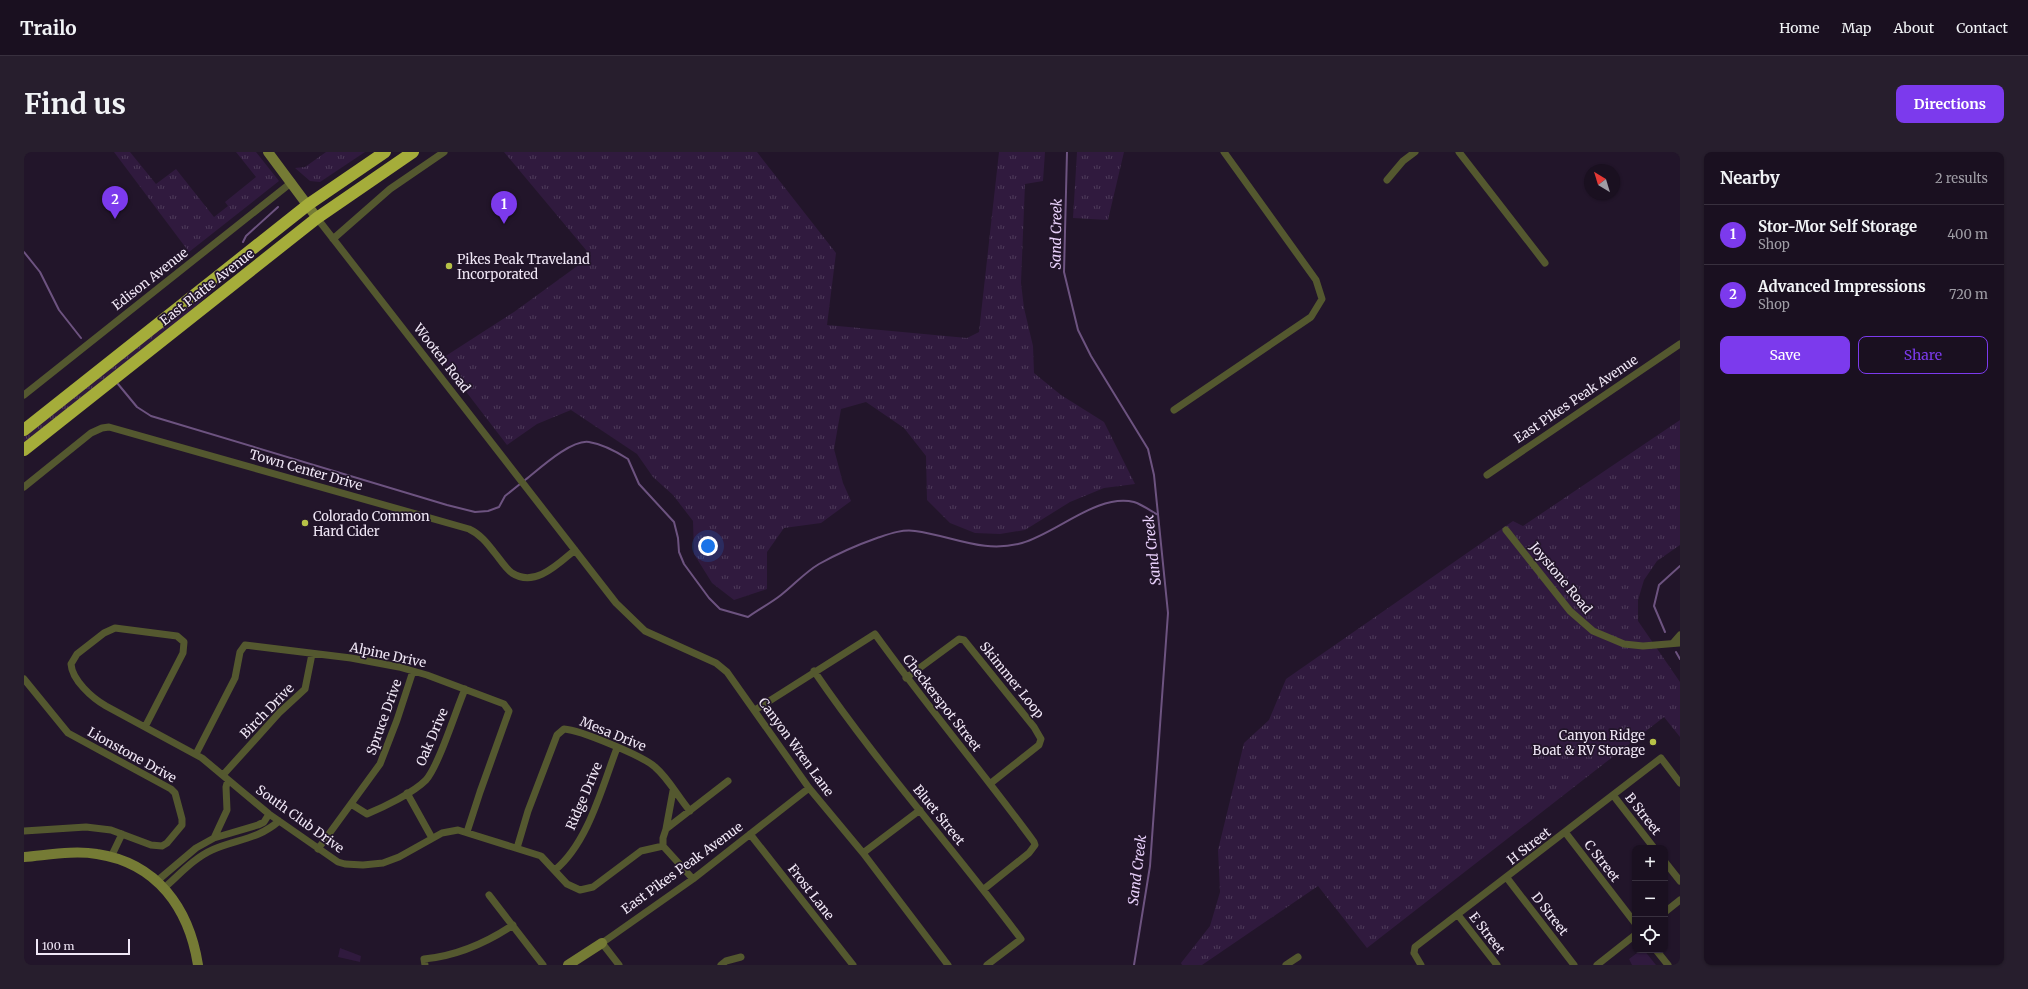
<!DOCTYPE html>
<html lang="en">
<head>
<meta charset="utf-8">
<style>
	body { margin:0; font-family:Merriweather,serif; background:#271e2d; color:#f1f3f6 }
	.controls { position:absolute; right:12px; bottom:12px; display:grid; overflow:hidden; border-radius:8px; box-shadow:0 1px 3px #0004 }
	.controls button { width:36px; height:36px; display:grid; place-items:center; padding:0; border:0; border-bottom:1px solid #38303e; background:#1a1020; color:#f1f3f6; font:20px sans-serif }
	.compass { position:absolute; left:1560px; top:12px; width:36px; height:36px; border-radius:50%; background:#1a1020; box-shadow:0 1px 3px #0004; rotate:322deg }
	.scale { position:absolute; left:12px; bottom:10px; width:94px; box-sizing:border-box; padding-left:4px; border:2px solid #f0e7f6; border-top:0; font-size:11px; line-height:14px; white-space:nowrap; color:#f0e7f6; -webkit-text-stroke:3px #22152a; paint-order:stroke }
	.you { position:absolute; left:684px; top:394px; width:14px; height:14px; margin:-10px; border:3px solid #fff; border-radius:50%; background:#1a73e8; box-shadow:0 0 0 6px #1a73e833 }
	.badge { display:grid; place-items:center; width:26px; height:26px; border-radius:50%; background:#7c3aed; color:#fff; font-size:13px; font-weight:700 }
	.pin { position:absolute; translate:-50% -33px; filter:drop-shadow(0 1px 2px #0008) }
	.pin::after { content:''; position:absolute; top:21px; width:14px; height:12px; background:inherit; clip-path:polygon(0 0,100% 0,50% 100%) }
	.list { margin:0; padding:0; list-style:none }
	h2 { display:flex; justify-content:space-between; align-items:center; height:52px; margin:0; padding:0 16px; font-size:17px }
	h2 small { font-size:13px; font-weight:400; color:#9f9da5 }
	.list li { display:grid; grid-template-columns:26px 1fr auto; gap:12px; align-items:center; box-sizing:border-box; height:60px; padding:0 16px; border-top:1px solid #38303e }
	.list b { display:block; font-size:15px; white-space:nowrap }
	.list p { margin:0; font-size:13px; white-space:nowrap; color:#9f9da5 }
	.list em { font-size:13px; font-style:normal; color:#9f9da5 }
	.actions { display:flex; gap:8px; padding:12px 16px }
	.actions a { flex:1; padding:9px 0; border:1px solid #7c3aed; border-radius:8px; text-align:center; font-size:14px; color:#7c3aed }
	.actions .main { background:#7c3aed; color:#fff }
	.icon { flex:none; width:22px; height:22px; fill:none; stroke:currentColor; stroke-width:2; stroke-linecap:round; stroke-linejoin:round }
	.map { position:relative; flex:none; width:1656px; height:813px; overflow:hidden; border-radius:8px }
	header { display:flex; align-items:center; gap:24px; box-sizing:border-box; height:56px; padding:0 20px; background:#1a1020; border-bottom:1px solid #38303e }
	header strong { font-size:19px }
	nav { display:flex; gap:22px; margin-inline-start:auto; font-size:14px }
	.intro { display:flex; align-items:center; justify-content:space-between; box-sizing:border-box; height:96px; padding:0 24px }
	h1 { margin:0; font-size:28px }
	.button { padding:10px 18px; border-radius:8px; background:#7c3aed; color:#fff; font-size:14px; font-weight:700 }
	main { display:flex; gap:24px; padding:0 24px }
	aside { flex:1; background:#1a1020; border-radius:8px; box-shadow:0 1px 3px #0004 }
	.map>svg:first-child { display:block }
	.grass { fill:url(#grass-tufts) }
	.park { fill:#301a3e }
	.lines { fill:none; stroke-linecap:round; stroke-linejoin:round }
	.stream { stroke:#6d5380; stroke-width:2 }
	.street { stroke:#54582f; stroke-width:7 }
	.secondary { stroke:#757b35; stroke-width:10 }
	.highway { stroke:#a5ad3a; stroke-width:12 }
	.poi-dot { fill:#b7c147; stroke:#22152a; stroke-width:1.5 }
	.labels { text-anchor:middle; dominant-baseline:central; stroke-width:3.5; stroke-linejoin:round; paint-order:stroke }
	.poi-label { font-size:13px; fill:#f0e7f6; stroke:#22152a; text-anchor:start }
	.street-label { font-size:13px; fill:#f0e7f6; stroke:#22152a }
	.water-label { font-size:14px; font-style:italic; fill:#e8d0fb; stroke:#22152a }
</style>
</head>
<body>
<header>
<strong>Trailo</strong>
<nav><a>Home</a><a>Map</a><a>About</a><a>Contact</a></nav>
</header>
<div class="intro"><h1>Find us</h1><a class="button">Directions</a></div>
<main>
<div class="map">
<svg width="1656" height="813" viewBox="0 0 1656 813">
	<defs>
		<pattern id="grass-tufts" width="24" height="20" patternUnits="userSpaceOnUse"><rect width="24" height="20" fill="#301a3e"/><path d="M3 7l-1-3M5 7V3M7 7l1-3M15 17l-1-3M17 17v-4M19 17l1-3" fill="none" stroke="#4e3b5a"/></pattern>
	</defs>
	<rect width="100%" height="100%" fill="#22152a"/>
	<path class="grass" d="M90,0H106L132,32L152,17L190,65L204,54L201,50L232,25L212,0H232L255,29L165,100Z
		M302,0H341L296,30L286,29L271,16L281,15Z
		M480,0H733L812,101L803,173L943,186L955,180L975,0H1021L1019,29L1001,32L997,131L1000,156L1009,194L1010,221L1037,243L1080,270L1111,332L1080,336L1046,350L1001,378L976,382L951,381L926,371L903,348L902,304L880,276L842,250L817,257L810,297L819,331L827,349L797,371L760,376L743,400V437L710,448L688,431L670,402L669,369L649,343L629,325L613,302L547,258L513,272L483,293L417,207L490,160L567,104Z
		M1053,0H1100L1084,68L1049,66Z
		M219,111L159,166L0,293V282Z
		M1656,268V393L1633,409L1620,428L1614,448V469L1656,530V585L1640,565L1343,796L1294,734L1178,813H1158L1157,811L1186,774L1196,740L1194,698L1220,591L1245,568L1262,527L1489,369L1499,374Z"/>
	<path class="park" d="M316,796L337,804L336,810L314,805Z
		M1617,798H1620L1632,813H1608L1605,807Z"/>
	<g class="lines">
		<path class="stream" d="M1043,0L1040,120L1054,178L1067,204L1124,297L1130,323L1144,461L1126,714L1110,813
			M219,90L222,84L254,55
			M0,100L16,120L35,158L57,186
			M94,232L113,255L127,264L423,353L451,360L464,359L475,355L481,344L496,332
			M500,329C514,318 547,287 565,290C578,292 593,300 604,307L615,332L650,370L654,386L655,400L660,412L685,446L696,457L724,465C735,457 747,451 757,443C770,433 780,421 795,412C813,402 833,393 853,386C865,382 878,377 891,379C929,384 959,402 998,391C1033,381 1074,341 1110,350C1119,353 1127,359 1134,363
			M1641,480L1630,454L1635,433L1656,414
			M1652,500L1656,507"/>
		<path class="street" d="M1435,0L1521,111
			M1363,28L1379,9L1391,0
			M293,66L592,451L621,479L692,511L703,520L785,636L839,701L924,813
			M309,87L366,37L420,0
			M0,243L268,30
			M1150,258L1287,165L1298,147L1292,128L1200,0
			M1463,323L1656,192
			M0,335L67,281L78,276L85,275L445,377C456,382 463,391 470,400C476,407 481,416 488,421C511,436 534,412 551,398
			M1482,378L1546,459L1569,479L1600,492L1619,494L1656,491
			M1649,491L1656,483
			M790,519C854,613 930,697 997,787L963,813
			M882,526L935,487L940,488L1010,575L1017,587L1015,593L967,631
			M0,527L44,581L147,637L151,641L158,667V673L143,691L138,694L127,693L87,678L62,675L0,679
			M731,558L851,482C902,553 958,619 1010,690L1011,693L1005,701L960,737
			M121,575L159,501L160,490L153,484L91,476L80,481L53,502L47,512C48,528 68,546 82,554L178,606L245,662L314,710L321,712L339,713L359,711L375,705L418,681L434,678L517,704L543,732L556,738L569,735L617,699L639,694V686L642,677L704,629
			M172,602L211,526L216,500L221,493L327,506L375,515L403,523L480,552L485,559L456,640L443,680
			M199,623L255,561L281,537L288,502
			M383,641L408,686
			M1589,643L1630,696
			M327,652L343,662C360,655 389,641 402,628C415,613 432,558 441,537
			M642,677L649,639
			M1541,680L1611,771
			M726,682L829,813
			M190,686L234,673L240,670L245,662
			M639,694L669,727
			M493,696L504,659L533,583L540,577C556,578 619,604 631,615C645,627 654,645 666,659
			M294,697L356,612L373,568L389,519
			M839,701L896,658
			M87,705L98,682
			M1641,710L1656,729
			M531,718C564,691 578,635 593,596
			M1483,726L1550,813
			M133,729L172,696L190,686L203,658L202,635L204,628
			M140,736C155,723 170,706 188,698C213,687 233,688 255,669
			M465,743L519,813
			M1641,760L1656,748
			M1434,763L1473,813
			M1632,798L1644,813
			M1390,801L1391,795L1637,606L1656,631
			M1390,801L1397,813
			M401,813L400,807C432,804 462,791 489,773
			M595,813L578,791L669,727L785,636
			M697,813L702,809L717,805
			M1262,813L1274,805
			M1573,813L1611,783"/>
		<path class="secondary" d="M244,0L293,66
			M0,705C24,703 50,698 73,702C133,711 165,756 174,813
			M544,813L578,791"/>
		<path class="highway" d="M0,278L285,52L361,0
			M0,298L293,66L389,0"/>
	</g>
	<g class="poi-dot">
		<circle cx="425" cy="114" r="4"/>
		<circle cx="281" cy="371" r="4"/>
		<circle cx="1629" cy="590" r="4"/>
	</g>
	<g class="labels">
		<g class="poi-label">
			<text x="433" y="107">Pikes Peak Traveland<tspan x="433" dy="15">Incorporated</tspan></text>
			<text x="289" y="364">Colorado Common<tspan x="289" dy="15">Hard Cider</tspan></text>
			<text x="1621" y="583" text-anchor="end">Canyon Ridge<tspan x="1621" dy="15">Boat &amp; RV Storage</tspan></text>
		</g>
		<g class="street-label">
			<text transform="translate(126 127) rotate(-38)">Edison Avenue</text>
			<text transform="translate(183 135) rotate(-38)">East Platte Avenue</text>
			<text transform="translate(418 206) rotate(52)">Wooten Road</text>
			<text transform="translate(1552 247) rotate(-34)">East Pikes Peak Avenue</text>
			<text transform="translate(282 318) rotate(16)">Town Center Drive</text>
			<text transform="translate(1537 426) rotate(50)">Joystone Road</text>
			<text transform="translate(364 503) rotate(12)">Alpine Drive</text>
			<text transform="translate(988 528) rotate(51)">Skimmer Loop</text>
			<text transform="translate(918 551) rotate(52)">Checkerspot Street</text>
			<text transform="translate(243 559) rotate(-46)">Birch Drive</text>
			<text transform="translate(360 565) rotate(-70)">Spruce Drive</text>
			<text transform="translate(589 582) rotate(22)">Mesa Drive</text>
			<text transform="translate(408 585) rotate(-67)">Oak Drive</text>
			<text transform="translate(772 595) rotate(54)">Canyon Wren Lane</text>
			<text transform="translate(108 603) rotate(29)">Lionstone Drive</text>
			<text transform="translate(560 644) rotate(-67)">Ridge Drive</text>
			<text transform="translate(1619 662) rotate(52)">B Street</text>
			<text transform="translate(915 663) rotate(51)">Bluet Street</text>
			<text transform="translate(276 667) rotate(36)">South Club Drive</text>
			<text transform="translate(1505 694) rotate(-38)">H Street</text>
			<text transform="translate(1578 709) rotate(52)">C Street</text>
			<text transform="translate(658 716) rotate(-36)">East Pikes Peak Avenue</text>
			<text transform="translate(787 740) rotate(52)">Frost Lane</text>
			<text transform="translate(1526 762) rotate(52)">D Street</text>
			<text transform="translate(1463 781) rotate(52)">E Street</text>
		</g>
		<g class="water-label">
			<text transform="translate(1032 82) rotate(-89)">Sand Creek</text>
			<text transform="translate(1128 398) rotate(-96)">Sand Creek</text>
			<text transform="translate(1113 718) rotate(-83)">Sand Creek</text>
		</g>
	</g>
</svg>
<div class="controls">
<button>+</button>
<button>−</button>
<button><svg class="icon" aria-label="locate" viewBox="0 0 24 24"><circle cx="12" cy="12" r="6"/><path d="M12 2v4M12 18v4M2 12h4M18 12h4"/></svg></button>
</div>
<svg class="compass" viewBox="-18 -18 36 36"><path d="M0-13l5 13h-10z" fill="#e53935"/><path d="M0 13l5-13h-10z" fill="#9f9da5"/></svg>
<div class="scale">100 m</div>
<div class="you"></div>
<div class="pin badge" style="left:480px;top:72px">1</div>
<div class="pin badge" style="left:91px;top:67px">2</div>
</div>
<aside>
<h2>Nearby<small>2 results</small></h2>
<ul class="list">
<li><span class="badge">1</span><div><b>Stor-Mor Self Storage</b><p>Shop</p></div><em>400 m</em></li>
<li><span class="badge">2</span><div><b>Advanced Impressions</b><p>Shop</p></div><em>720 m</em></li>
</ul>
<div class="actions"><a class="main">Save</a><a>Share</a></div>
</aside>
</main>
</body>
</html>
